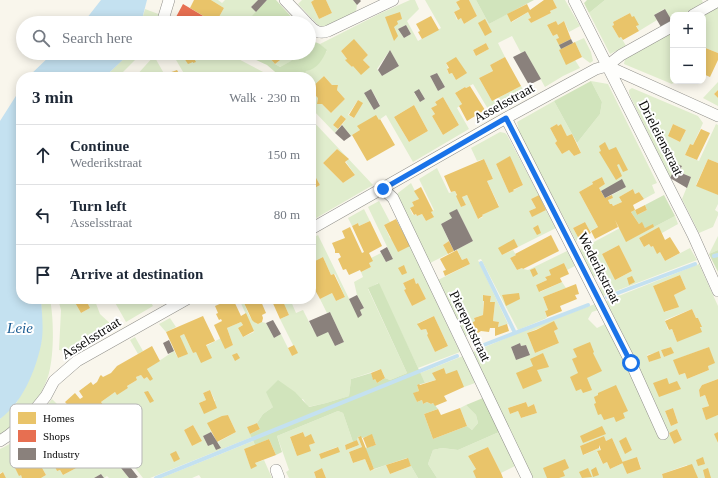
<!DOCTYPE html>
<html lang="en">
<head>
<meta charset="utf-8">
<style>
	body { margin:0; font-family:"Times New Roman",serif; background:#f2f2f3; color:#1f2937 }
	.controls { position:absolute; right:12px; top:12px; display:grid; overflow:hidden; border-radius:8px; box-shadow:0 2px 10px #0003 }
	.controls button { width:36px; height:36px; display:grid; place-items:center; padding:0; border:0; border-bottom:1px solid #e0e1e3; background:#fff; color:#1f2937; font:20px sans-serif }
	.stop { position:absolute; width:12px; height:12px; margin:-9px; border:3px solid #1a73e8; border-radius:50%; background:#fff }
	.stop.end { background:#1a73e8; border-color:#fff; box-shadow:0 1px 4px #0008 }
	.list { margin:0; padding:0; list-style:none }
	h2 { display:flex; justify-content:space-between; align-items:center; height:52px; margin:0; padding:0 16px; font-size:17px }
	h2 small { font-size:13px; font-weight:400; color:#747a83 }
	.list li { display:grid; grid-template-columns:26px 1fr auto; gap:12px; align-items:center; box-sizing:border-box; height:60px; padding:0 16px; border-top:1px solid #e0e1e3 }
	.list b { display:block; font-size:15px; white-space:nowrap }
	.list p { margin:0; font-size:13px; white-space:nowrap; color:#747a83 }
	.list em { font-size:13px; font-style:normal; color:#747a83 }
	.icon { flex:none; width:22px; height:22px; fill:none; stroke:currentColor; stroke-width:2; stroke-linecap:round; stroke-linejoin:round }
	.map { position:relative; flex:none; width:718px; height:478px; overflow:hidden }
	.search { position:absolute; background:#fff; box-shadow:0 2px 10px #0003; left:16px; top:16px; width:300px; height:44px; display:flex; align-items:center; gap:10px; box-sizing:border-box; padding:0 14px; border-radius:22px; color:#747a83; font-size:15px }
	.panel { position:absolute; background:#fff; box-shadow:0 2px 10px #0003; left:16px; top:72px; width:300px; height:232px; border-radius:16px }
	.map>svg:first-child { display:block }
	.green { fill:#e0edcd; fill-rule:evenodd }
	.forest { fill:#d1e4bc }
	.water { fill:#c4e1f0 }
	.homes { fill:#e9c46a }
	.shops { fill:#e76f51 }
	.industry { fill:#8a817c }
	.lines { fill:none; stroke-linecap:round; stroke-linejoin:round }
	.stream { stroke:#c4e1f0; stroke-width:4 }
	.minor-casing { stroke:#91908b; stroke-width:12 }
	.minor { stroke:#fefefc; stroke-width:11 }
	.route { stroke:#1a73e8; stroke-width:5 }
	.labels { text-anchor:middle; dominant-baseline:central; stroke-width:4; stroke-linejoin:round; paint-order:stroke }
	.street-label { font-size:14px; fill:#090909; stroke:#fff }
	.water-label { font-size:15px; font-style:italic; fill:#1a5c93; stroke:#fff }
	.key { fill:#fff; stroke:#b5b5b5; stroke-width:1 }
	.key-label { font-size:11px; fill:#090909 }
</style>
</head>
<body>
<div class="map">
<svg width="718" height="478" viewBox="0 0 718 478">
	<rect width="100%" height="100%" fill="#f9f6ec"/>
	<path class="green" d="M211,0H218L222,3L225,0H258L251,7L256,12L248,20L245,19L242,23H228L219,17L224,8Z
		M302,0H314L311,2L319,19L332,13L326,0H353L357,5L356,12L324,27L318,25L298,4Z
		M410,0H415L419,9L407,21L418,41L441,28L425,0H460L456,2L460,9L454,12L457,20L461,18L464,24L477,16L469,0H476L489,24L507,14L512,22L528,12L531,18L528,19L531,23L551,13L550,11L557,8L553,0H565L580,26L569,32L564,21L558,25L556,21L547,25L553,36L557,34L559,38L556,39L575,60L580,68L563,76L545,87L525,51L521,53L512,36L498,43L505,57L490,65L493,71L479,78L492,101L521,86L526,95L491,114L473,84L466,88L465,87L455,93L462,104L457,108L469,129L413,162L386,115L379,120L358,126L360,130L351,136L342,125L346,119L341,115L333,125L338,129L335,133L311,108V91L318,98L317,104H322L331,113L345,99L337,90L338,85H332L324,76L311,88V77H304L306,71L327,51L320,44L381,13ZM406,25L411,34L404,38L398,29ZM354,40L368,55L363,60L370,67L353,66L352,67L346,60L347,59L341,51ZM486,43L489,49L476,56L473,50ZM390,50L399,66L382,76L377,69ZM456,58L466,73L456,80L452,73L449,74L447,70L448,68L446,63ZM437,73L445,87L438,91L430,76ZM371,89L380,105L374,110L364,93ZM419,89L425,99L420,102L414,93ZM443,97L459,125L443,135L432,116L435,114L431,108L437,105L435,102ZM358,100L362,103L354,118L348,115ZM414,105L428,131L409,142L394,117Z
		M605,0H702L703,3L682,15H673V20L672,21L664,9L654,15L657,20L639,31L630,13L613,22L614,25L612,26L619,38L621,37L626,46L610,54L589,13Z
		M718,6V53L703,47V15Z
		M145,9L161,15L157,23H141Z
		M673,32V81H675L672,84L624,64L625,59Z
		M584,38L591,52L593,61L590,63L582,57L575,42Z
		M130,53H140L136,59L118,77H103L111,71Z
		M172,53H194L196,57L214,54L223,60L227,55L229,54L265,73L269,77H186Z
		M281,53H299L292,61L280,67L275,64L284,57Z
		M154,56L166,77H135Z
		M591,81L608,84L657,183L652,185L655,193L644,199L639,192L635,194L633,189L619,197L622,202L613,206L612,204H610L608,200L613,198L612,195L626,187L622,180L601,191L599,188L605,184L602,177L592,182L593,184L579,192L598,227L590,231L585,222L573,228L579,239L576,241L520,135L517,122L554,101L572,134L567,136L561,124L558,126L557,124L550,128L557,141L555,143L562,154L569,150L574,156L581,153L577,143L600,114L602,102Z
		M718,82V90L714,94L718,98V106L703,98Z
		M632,88L698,116L703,123L693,145L690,144L685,155L699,161L716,124L718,125V163L708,159L696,185L718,195V204L715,210L718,212V215L713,227L699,233L682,199L691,177L679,172L682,167L677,164L670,178L631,98L629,93V90ZM673,124L686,130L680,142L668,136Z
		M311,119L373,185L311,221V190L320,185L311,170ZM337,149L348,159L346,162L355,175L343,183L323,163Z
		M500,132L505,133L507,135L539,195L531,199L536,208L529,211L532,216L546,210L556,228L518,247L514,240L499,248L502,255L513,250L516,255L510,258L517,270L522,268L523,269L528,270L567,251L575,266L567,270L564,263L551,275L545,277L547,280L536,285L540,292L562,282L566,288L543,297L548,310L545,311L547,318L518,330L481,259L478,260L508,324L498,327L499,322L493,321L495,302H490L491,296L484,295L483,315L474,318L475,321L474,332L464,337L438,280L470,264L467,258L462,260L457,249L473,241L457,209L450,213L452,218L441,224L449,241L443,245L448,254L430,263L398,196V193L411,183L419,199L412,202L414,206L410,209L413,215L416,214L417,216L422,214L426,221L433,217L431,212L434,210L419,179L437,168L449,193L455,191L461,207L466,205L462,197L467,195L478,219L483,217L482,215L499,206L487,181L493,179L484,159L477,161L471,148ZM510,157L523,185L509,193L496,164Z
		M21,197V246L16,227L17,215Z
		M379,201L390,222L384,225L390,238L410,246L460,352L418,368L378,283L368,289L407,373L390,380L385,378L381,369L351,379L349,396L326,403L308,407L303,399L273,407L263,414L257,423L247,427L252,437L150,478H143L92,413L96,410L100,416L108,411L101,402L115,392L117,394L128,388L127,386L137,380L136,377L141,375L144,379L147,377L150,381L152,379L147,369L174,351L178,358L187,354L180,336L184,334L193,353L221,338L225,348L233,345L227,328L241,322L243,325L238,328L243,337L254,332L239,299H252L244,303C247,310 250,321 258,324L262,322L266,323L274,338L281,334L292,356L297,353L280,319L289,315L282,299H290L296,313L303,310L313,330L328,332L335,346L344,342L330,312L327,313L320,299L332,293L336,301L345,297L335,274L331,275L323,257L315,261L311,253V239L318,235L358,317L362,315L360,310L364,308L357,295L354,282L363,277L361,272L371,267L369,263L371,258L381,253L386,262L393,259L368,207ZM414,278L416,284L418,283L426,299L412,306L404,290L406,289L403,283ZM434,316L448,346L435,352L426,329L421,330L418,323ZM210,390L215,401L199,403L206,400L203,393ZM228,415L236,432L218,442L221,448L216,450L213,444L208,446L203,436L211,432L208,423ZM193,425L202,441L192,446L184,430Z
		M364,209L370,221L359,226L358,223L352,226L348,218Z
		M675,216L678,224L662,233L658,228L639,238L644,247L649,244L651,247L653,246L657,253L660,252L665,261L690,248L697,260L603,296L600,290L601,286L597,277L593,276L579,250L620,228L627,241ZM619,245L632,271L615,280L602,254Z
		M718,236V250L709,254Z
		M699,264L718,306V379L702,385L699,390L700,397L705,395L709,406L702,408L706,419L718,415V432L715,434L718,444V478H692L687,465L662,474L663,478H531L473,352L523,331L595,304L598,310L592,312L588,319L597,328L605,324L630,373L668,433L654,400L606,301ZM680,275L686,289L674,295L678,307L665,312L653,286ZM692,309L696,318H698L701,327L677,342L672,329L668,330L665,320ZM554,322L558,329L554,331L559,343L535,353L527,333ZM520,343L521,346L526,345L530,354L516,360L511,347ZM671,347L673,353L664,357L661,350ZM709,347L708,366L709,370L687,379L685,373L679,375L674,360ZM659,352L661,357L649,362L647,355ZM526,402L528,407L534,404L537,413L521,418L518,411L510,414L508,408ZM673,408L678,423L671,426L665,411ZM677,429L682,440L674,444L669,433ZM604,436L606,441L612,438L623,463L610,469L607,462L603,464L597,452L601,450L599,448L584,455L580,446ZM626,438L632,450L625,453L619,441ZM637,457L641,468L627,474L623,462Z
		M41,299H50C54,320 54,353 49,373C42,398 23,423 0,435V419L17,402L41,344L42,323Z
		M58,299H73L81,313L90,308L88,304L95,301L100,314L115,328L72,353L59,350L61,310Z
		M113,299H149L153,306L126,322Z
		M170,318L176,327L166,332L159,324Z
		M135,337L143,351L138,354L130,340Z
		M463,356L475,383L464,387L446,374L444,368L433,373L436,380L425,383L420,373Z
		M52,399L121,468L129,478H109L107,476L104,478L101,474L94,478H41L46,475L36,457L15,468L19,475H21L22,478H6L3,472L0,473V449C23,439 37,419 52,399ZM79,429L84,435L86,434L88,435L86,437L95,446L84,456L75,448L76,447L69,438ZM56,447L63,460L71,454L80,466L63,475L60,470L57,471L51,459L53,458L49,451Z
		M466,405L476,415L478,423L472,430L467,426L460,408Z
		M338,411L343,413L353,442L345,445L346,450L359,445L357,440L358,437L362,447L349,452L353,463L365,459L370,471L386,465L390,474L411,466L418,478H326L322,468L314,472L316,478H289L286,472L289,470L277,436ZM303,432L305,437L311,435L315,443L309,445L297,456L290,437ZM337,447L339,451L321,458L319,454Z
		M499,432L515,466L501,473L488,447L468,456L476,469V478H437L428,464L433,450L442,448L458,450Z
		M253,441L255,445L244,449L251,468L256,466L255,463L264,460L272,478H201L199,475L192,478H161Z"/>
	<path class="forest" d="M267,0H276L297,23H242L245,19L248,20Z
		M476,0H534L489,24Z
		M587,0H605L589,13L584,3Z
		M315,42L320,44L327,50C322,60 318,69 306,71L304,77H281L267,65L241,53H271L268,56L275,64L280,67L291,61L299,53H309V46Z
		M591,81L602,102L600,114L577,143L554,101Z
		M664,195L675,216L654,227L645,228L642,223L639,224L631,212L635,210L637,215L647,210L645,205Z
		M718,250V272L709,254Z
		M379,283L425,383L417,385L419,391L414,393L417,402L422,400L423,404L427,402L431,404L433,403L438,409L424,414L433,439L467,426L472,430L478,423L476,415L466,405L483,398L499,432L458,450L442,448L433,450L428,464L437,478H418L411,466L407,458L374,469L365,448L376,445L372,435L362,438L360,436L358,437L357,440L353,442L343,413L338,411L277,436L282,452L276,455L269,439L255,445L250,434L260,429L257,423L263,414L273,407L266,392L278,380L295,392L309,407L326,403L349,396L351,379L371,373L373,379H375L377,383L385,378L390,380L407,373L368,288Z"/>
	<path class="water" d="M101,0H147L141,23H83Z
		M53,53H130L111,71L103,77H28Z
		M21,88V197L17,215L16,227L21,246V299H41C42,314 44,331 41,345C35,372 22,403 0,419V121Z"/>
	<path class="homes" d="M194,0H211L224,8L219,17L228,23H210L212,21L190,8Z
		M314,0H326L332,13L319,19L311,2Z
		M460,0H469L477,16L464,24L461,18L458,20L454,12L460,9L456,2Z
		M544,0H553L557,8L550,11L551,13L531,23L528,19L531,18L528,12L511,22L507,14L527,4L530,10Z
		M400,12L402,19L397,21L398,24L394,27L398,36L394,41L385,17Z
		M630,13L632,17L634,16L639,25L636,26L639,31L623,40L621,37L619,38L612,26L614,25L613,22Z
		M431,16L439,30L422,39L418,32L420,31L416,24Z
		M485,19L492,32L485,36L478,23Z
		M556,21L558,25L564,21L571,39L559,45L556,39L559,38L557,34L553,36L547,25Z
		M354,39L368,55L363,60L370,67L361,75L353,66L352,67L345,60L347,59L341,51Z
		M575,42L582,57L566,65L559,50Z
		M486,43L489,49L476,56L473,50Z
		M703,47L718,53V60L710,77L703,74Z
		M178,53H191L196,62L193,63V62L188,64L184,58L182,60Z
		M271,53H281L284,57L275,64L268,56Z
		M456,57L467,73L456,80L452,73L449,74L447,69L449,68L446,63Z
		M505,57L521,86L492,101L479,78L493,71L490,65Z
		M177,70L181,77H167L166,74Z
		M324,76L332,85H338L337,90L345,99L331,113L322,104H317L318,98L311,91V88Z
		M470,86L485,110L467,121L459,106L462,104L455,93L465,87L466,88Z
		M718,90V98L714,94Z
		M443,97L459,125L443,135L432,116L435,114L431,108L437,105L435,102Z
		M358,100L363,103L354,118L349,115Z
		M414,105L428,131L409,142L394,117Z
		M341,115L346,119L338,129L333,125Z
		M376,115L379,120L380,119L395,145L367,161L352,135L360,130L357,126Z
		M557,124L558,126L561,124L567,136L572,134L581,153L574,156L569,150L562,154L555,143L557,141L550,128Z
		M673,124L686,130L680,142L668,136Z
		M701,129L710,133L697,160L685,155L690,144L693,145Z
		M605,142L609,150L616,147L628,170L623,172L619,164L617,165L622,176L616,180L599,152L601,151L599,146Z
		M337,149L349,159L345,162L355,175L343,183L323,163Z
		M510,156L523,185L513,190L514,191L509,193L496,164Z
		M484,159L493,179L487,181L499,207L482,215L483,216L478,219L467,195L462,197L466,205L461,207L456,196L457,195L455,191L451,192L444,176Z
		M708,159L718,163V195L696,186Z
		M311,169L320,185L311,190Z
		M602,177L605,184L599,188L605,198L612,195L613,198L608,200L610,204H612L613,206L622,202L619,197L633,189L635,194L639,192L644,199L633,205L635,210L631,212L639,224L642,222L645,228L653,224L654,227L626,242L615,220L618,227L595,239L591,231L598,227L579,192L593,184L592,182Z
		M421,187L433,211L431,212L434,217L426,221L422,214L417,216L416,214L414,215L410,208L414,206L412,202L419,199L414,191Z
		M539,195L546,210L532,217L529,211L536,208L531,199Z
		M645,205L647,210L637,215L635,210Z
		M396,219L410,246L398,252L384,225Z
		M370,221L382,246L369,253L373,261L369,263L371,267L361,272L360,270L349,275L346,269L343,270L338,259L341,257L339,253H335V250L332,243L345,238L342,231L350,227L362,253L364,252L352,226L358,223L359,226Z
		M585,222L591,233L579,239L573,228Z
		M538,225L541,233L537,235L533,228Z
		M659,227L665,240L670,237L680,253L665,261L660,252L657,254L653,246L651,247L649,244L644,247L639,238Z
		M551,235L559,251L523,269L522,268L517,270L510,258L516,255L515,254Z
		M514,239L518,247L502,255L498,248Z
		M449,241L454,251L448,254L443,245Z
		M619,245L632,271L615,280L602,254Z
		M457,250L462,260L467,258L470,264L445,276L443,271L446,270L440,259Z
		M323,257L331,275L334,274L345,297L336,301L332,293L320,299L311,283V263Z
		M564,263L569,274L560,278L562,282L539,292L536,285L547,280L545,277L551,275L549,270Z
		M404,265L407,273L402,275L398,268Z
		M535,268L538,274L533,277L530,270Z
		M680,275L686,289L674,295L679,307L664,312L653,286Z
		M632,276L635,282L629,285L627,278Z
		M414,278L416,284L418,283L426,299L412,306L404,290L406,289L403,283Z
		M576,284L579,294L575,295L577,299L560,306L562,311L547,317L545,311L548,310L543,297Z
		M519,293L520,299L506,306L502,295Z
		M483,295L491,296L490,302H495L493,321L499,322L498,327L507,324L509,331L495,336V328H490L489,332L481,331L475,335L473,332L469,324L475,321L474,318L483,315L484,301H483Z
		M73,299H98L88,304L90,308L81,313Z
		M231,299H233L241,316L246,313L254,331L243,337L238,328L243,325L241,322L227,328L233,345L225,349L214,325L222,321L221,319L219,320L216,314L218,313L215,306Z
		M252,299L254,301L260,299L266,313L262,315L263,318L262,322L258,324L254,322L252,320L244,303Z
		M271,299H282L289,315L280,319Z
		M290,299H301L292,303Z
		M692,309L696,318H698L702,327H700L702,332L677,342L672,329L669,330L665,321Z
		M203,316L215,341L206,345L212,358L201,363L196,352L193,353L184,334L180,336L188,354L178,358L166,332Z
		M434,316L448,346L435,352L427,335L428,334L426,329L421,330L417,324Z
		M554,321L558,329L554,331L559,343L535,353L527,333L536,330Z
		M109,323L111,327L104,332L101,328Z
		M590,342L594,352L593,353L602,371L587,378L592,390L583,393L581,389L576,391L570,377L578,373L572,359L577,357L573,349Z
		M294,345L298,353L292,356L288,348Z
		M152,346L160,361L147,369L153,379L150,381L147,377L144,379L141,375L136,377L137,380L127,386L128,388L117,395L115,392L101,402L108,411L100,416L96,410L92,413L90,410L88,411L95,420L87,427L65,402L75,393L80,399L83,397L79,391L91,382L93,385L97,382L100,376L101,375L103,377L111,373L117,366Z
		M671,347L674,353L664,357L661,350Z
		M709,347L715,363L708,366L709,370L687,379L685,373L679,375L673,360Z
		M659,351L661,358L649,362L647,356Z
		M237,353L240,358L235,361L232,355Z
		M543,353L549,367L537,370L542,381L523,389L516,373L533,366L530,359Z
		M444,368L446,374L457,370L464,387L444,396L447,401L435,406L433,403L431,404L427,402L423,404L422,400L417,402L413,393L419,391L417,385L419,384L420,385L436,380L432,373Z
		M381,369L385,378L377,383L375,379L373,380L371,373Z
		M667,378L669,384L677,381L681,389L659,397L653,383Z
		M718,379V415L706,420L702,408L709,406L705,395L700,397L699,390L702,385Z
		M616,385L628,411L623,413L625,418L616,422L614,417L604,420L601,414L598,415L594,404L596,403L594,397L598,395V393Z
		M210,390L217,408L204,414L199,403L206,400L203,393Z
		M148,391L154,401L150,403L144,392Z
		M526,402L528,407L534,404L537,413L521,418L518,411L510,414L508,408Z
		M460,408L467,426L433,439L424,414L438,409L441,415Z
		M673,408L678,423L671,426L665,411Z
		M228,415L236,432L217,442L207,423L222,416Z
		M257,423L260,429L250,434L247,427Z
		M193,425L202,441L192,446L184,430Z
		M602,426L606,434L583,443L580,436Z
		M677,429L682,440L674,444L669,433Z
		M303,432L305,437L311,434L315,443L309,445L311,451L297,456L290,437Z
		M718,432V443L714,434Z
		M372,434L376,445L367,448L363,438Z
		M361,436L374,469L370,471L365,459L353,463L349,452L362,447L358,437Z
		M604,436L606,441L612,438L623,463L610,469L607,462L603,464L597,451L601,450L599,445V448L583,455L580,446Z
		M626,437L632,450L625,454L619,441Z
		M269,439L276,455L255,463L257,466L251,469L244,449Z
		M357,440L359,445L346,450L345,445Z
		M56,447L63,460L71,454L80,466L63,475L60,470L57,471L51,459L53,458L49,451Z
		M338,447L340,452L321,459L319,454Z
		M488,447L501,473L503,478H476L473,471L476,469L468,456Z
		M176,451L180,459L174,462L170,454Z
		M36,457L46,475L41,478H22L21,475L19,476L15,468Z
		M637,457L641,469L627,474L622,462Z
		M703,457L705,464L698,466L696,460Z
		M408,458L411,466L390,474L386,465Z
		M565,459L569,468L563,471L565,476L559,478H547L543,468Z
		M692,464L698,478H663L662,474Z
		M596,467L599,475L593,477L591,470Z
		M322,468L326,478H316L314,472Z
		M588,468L592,477L582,478L579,472Z
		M708,468L711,478H705L703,470Z
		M3,472L6,478H0V474Z"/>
	<path class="shops" d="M183,4L210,20L209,23L202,22L201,23H185L176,17Z"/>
	<path class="industry" d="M258,0H267L256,12L251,7Z
		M353,0H360L361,1L357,5Z
		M665,9L672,21L661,27L654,15Z
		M406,25L411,34L404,38L398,29Z
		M571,39L573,43L561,49L559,45Z
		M390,50L399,66L382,76L378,70Z
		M525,51L541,79L529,85L513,57Z
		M215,53H224L227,55L223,60L214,54Z
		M437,73L445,87L438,91L430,76Z
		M371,89L380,106L374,110L364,93Z
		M419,89L425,99L420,102L414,92Z
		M342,125L351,136L344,141L335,133Z
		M677,164L682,166L679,172L691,177L687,188L670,178Z
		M622,179L626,187L605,198L601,191Z
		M457,209L473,241L454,251L441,224L452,218L449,213Z
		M387,247L393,259L386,262L380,251Z
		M357,295L364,308L360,310L362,315L358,318L349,299Z
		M330,312L344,342L335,346L328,332L317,337L309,321Z
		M273,320L281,334L274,338L266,323Z
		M169,340L174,351L168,354L163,343Z
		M520,343L521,346L526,345L530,355L516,360L511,347Z
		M211,432L221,448L216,450L213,444L208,446L203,436Z
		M127,463L138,477L136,478H129L121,468Z
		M101,474L104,478H94Z"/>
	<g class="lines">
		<path class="stream" d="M714,256L718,255
			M481,263L515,333
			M607,297L695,264
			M476,348L588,305
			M156,478L457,356"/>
		<defs>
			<path id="minor" d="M285,0L307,23
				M574,0L693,235L718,291
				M693,15L718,1
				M162,23L169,0
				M309,25C315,32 320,34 328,31L393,0
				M607,66L621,55L673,26
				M506,118L631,363L663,434
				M383,189L393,198L527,478
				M311,229L506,118L596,69L607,66L718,116
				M0,441L9,435L25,422L46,396L54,381L77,361L187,299
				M276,470L279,478"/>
		</defs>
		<use href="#minor" class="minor-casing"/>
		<use href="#minor" class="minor"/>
	</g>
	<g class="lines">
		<path class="route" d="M383,189L506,118L631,363"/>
	</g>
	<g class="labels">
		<g class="street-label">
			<text transform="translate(504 103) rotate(-29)">Asselsstraat</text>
			<text transform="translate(661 138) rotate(63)">Drieleienstraat</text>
			<text transform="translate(599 268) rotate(63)">Wederikstraat</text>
			<text transform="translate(470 326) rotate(64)">Piereputstraat</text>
			<text transform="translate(91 338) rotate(-32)">Asselsstraat</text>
		</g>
		<g class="water-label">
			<text x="20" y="328">Leie</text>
		</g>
	</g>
	<rect x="10" y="404" width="132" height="64" rx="6" class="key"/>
	<rect x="18" y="412" width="18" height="12" fill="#e9c46a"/>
	<rect x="18" y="430" width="18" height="12" fill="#e76f51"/>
	<rect x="18" y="448" width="18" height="12" fill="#8a817c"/>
	<g class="key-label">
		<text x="43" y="422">Homes</text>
		<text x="43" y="440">Shops</text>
		<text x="43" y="458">Industry</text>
	</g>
</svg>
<div class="controls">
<button>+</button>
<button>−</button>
</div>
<div class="stop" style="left:631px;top:363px"></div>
<div class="stop end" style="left:383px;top:189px"></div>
<div class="search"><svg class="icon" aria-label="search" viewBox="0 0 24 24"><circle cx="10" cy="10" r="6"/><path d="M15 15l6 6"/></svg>Search here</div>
<section class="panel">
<h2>3 min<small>Walk · 230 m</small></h2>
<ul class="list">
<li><svg class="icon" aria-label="ahead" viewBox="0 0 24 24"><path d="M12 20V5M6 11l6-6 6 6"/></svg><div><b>Continue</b><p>Wederikstraat</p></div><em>150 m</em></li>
<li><svg class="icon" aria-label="left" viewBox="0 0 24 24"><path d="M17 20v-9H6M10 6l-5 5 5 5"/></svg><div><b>Turn left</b><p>Asselsstraat</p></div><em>80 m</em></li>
<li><svg class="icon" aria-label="arrive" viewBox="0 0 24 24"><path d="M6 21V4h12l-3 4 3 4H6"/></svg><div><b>Arrive at destination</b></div></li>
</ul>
</section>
</div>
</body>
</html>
